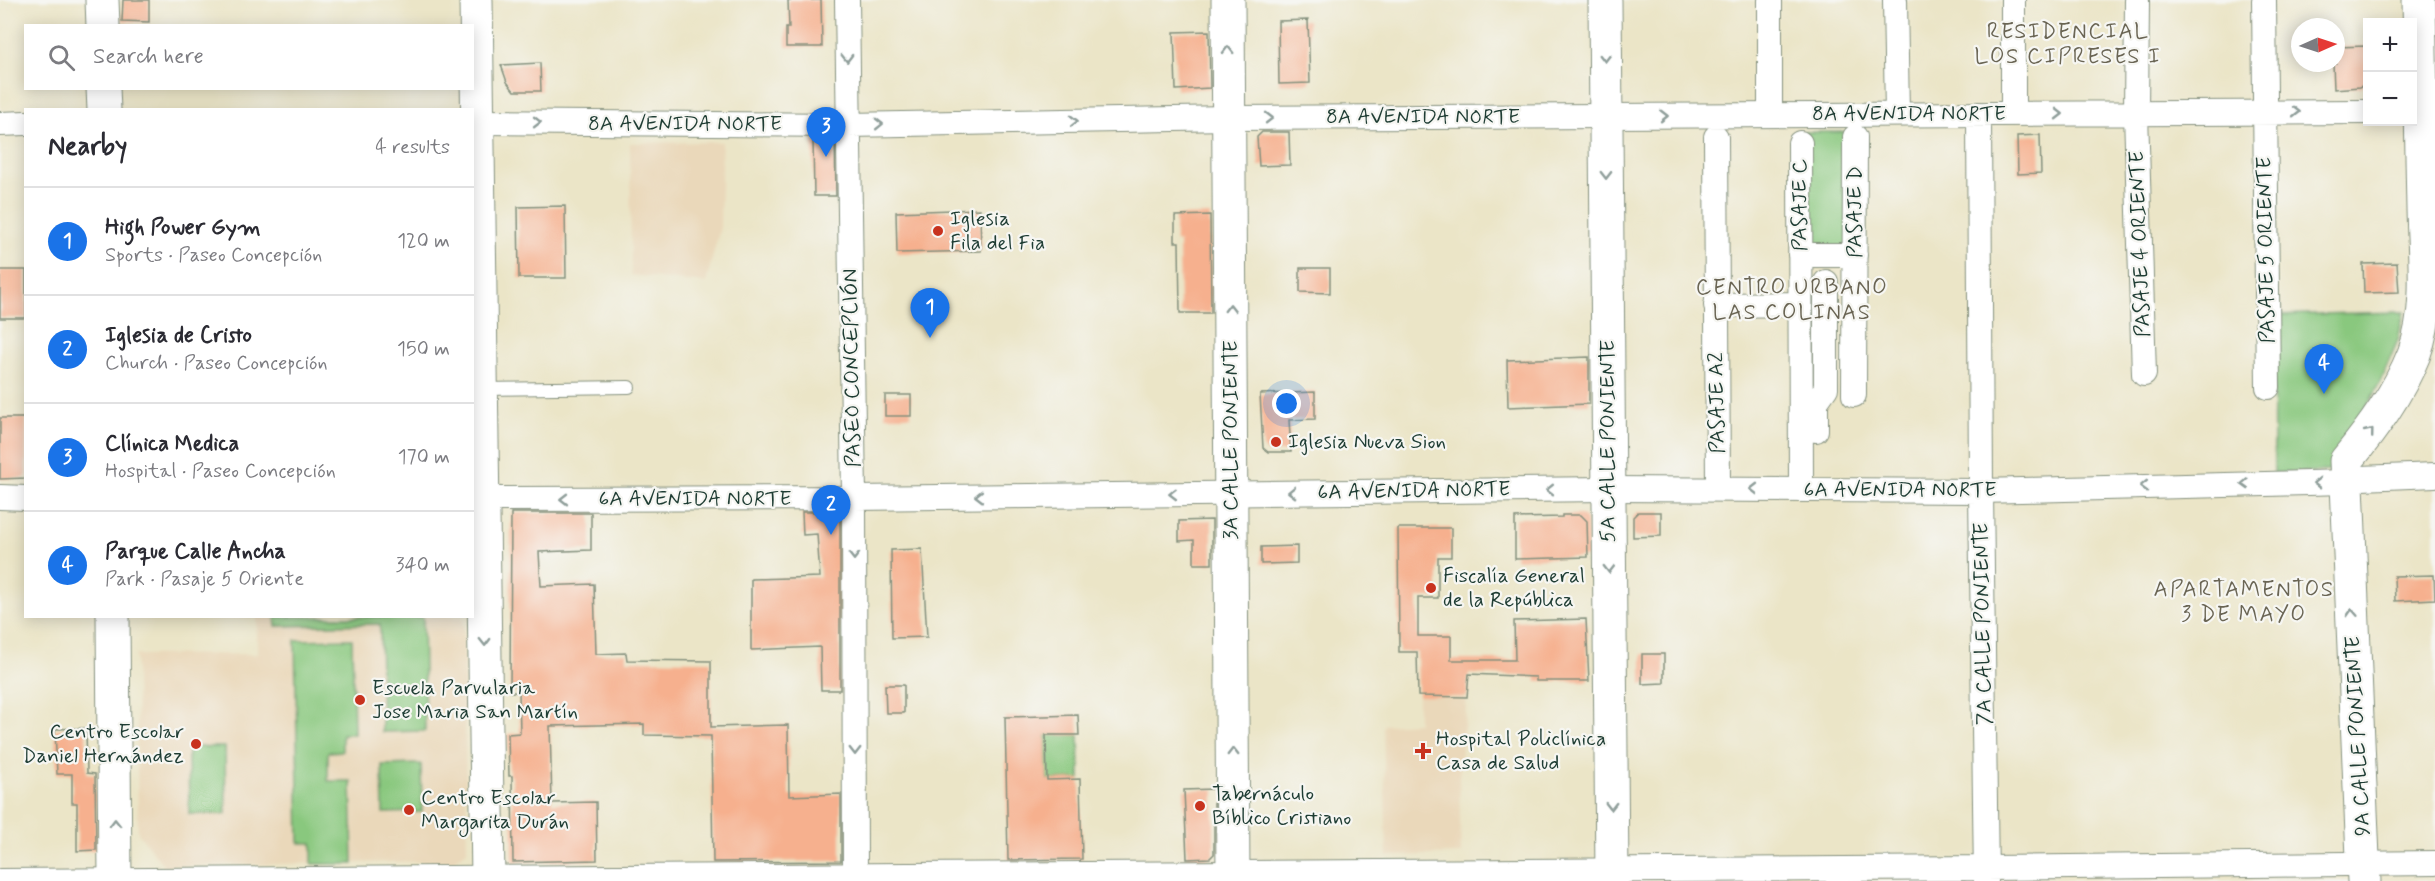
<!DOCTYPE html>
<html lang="en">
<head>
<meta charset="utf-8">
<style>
	body { margin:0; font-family:Mynerve,sans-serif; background:#f2f2f3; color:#2b2b33 }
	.controls { position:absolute; right:18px; top:18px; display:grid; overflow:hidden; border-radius:0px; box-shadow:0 3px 15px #0003 }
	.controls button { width:54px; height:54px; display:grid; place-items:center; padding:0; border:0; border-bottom:2px solid #e1e1e2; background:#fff; color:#2b2b33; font:30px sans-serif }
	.compass { position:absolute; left:2291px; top:18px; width:54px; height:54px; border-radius:50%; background:#fff; box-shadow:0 3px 15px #0003; rotate:87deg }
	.you { position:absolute; left:1287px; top:404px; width:21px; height:21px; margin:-15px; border:4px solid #fff; border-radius:50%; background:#1a73e8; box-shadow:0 0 0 9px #1a73e833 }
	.badge { display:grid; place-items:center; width:39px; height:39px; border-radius:50%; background:#1a73e8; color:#fff; font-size:20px; font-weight:700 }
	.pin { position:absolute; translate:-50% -50px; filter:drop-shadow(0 2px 3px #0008) }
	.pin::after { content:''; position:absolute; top:32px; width:21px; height:18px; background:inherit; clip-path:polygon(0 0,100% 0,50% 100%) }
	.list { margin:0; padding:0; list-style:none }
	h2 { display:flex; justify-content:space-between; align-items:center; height:78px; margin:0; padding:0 24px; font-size:26px }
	h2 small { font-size:20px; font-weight:400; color:#7c7c81 }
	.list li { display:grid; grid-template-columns:39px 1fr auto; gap:18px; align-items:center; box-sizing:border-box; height:108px; padding:0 24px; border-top:2px solid #e1e1e2 }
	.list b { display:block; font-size:22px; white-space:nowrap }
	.list p { margin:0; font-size:20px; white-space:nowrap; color:#7c7c81 }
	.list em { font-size:20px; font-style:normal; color:#7c7c81 }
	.icon { flex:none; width:33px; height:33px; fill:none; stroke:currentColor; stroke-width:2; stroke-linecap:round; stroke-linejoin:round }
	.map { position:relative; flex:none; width:2435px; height:881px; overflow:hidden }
	.search { position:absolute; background:#fff; box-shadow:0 3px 15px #0003; left:24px; top:24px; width:450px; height:66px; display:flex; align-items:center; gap:15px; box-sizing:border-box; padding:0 21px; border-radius:0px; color:#7c7c81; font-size:22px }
	.panel { position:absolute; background:#fff; box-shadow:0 3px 15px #0003; left:24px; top:108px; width:450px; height:510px; border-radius:0px }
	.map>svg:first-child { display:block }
	.built { fill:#ead8ba }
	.green { fill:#89c87e; stroke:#548259; stroke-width:1.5 }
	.building { fill:#f6b08e }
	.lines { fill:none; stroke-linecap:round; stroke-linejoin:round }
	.lane-casing { stroke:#85917e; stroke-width:14 }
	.street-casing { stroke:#85917e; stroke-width:26 }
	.secondary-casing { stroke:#85917e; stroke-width:35 }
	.primary-casing { stroke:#85917e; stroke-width:35 }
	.lane { stroke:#fff; stroke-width:12 }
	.street { stroke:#fff; stroke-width:24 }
	.secondary { stroke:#fff; stroke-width:33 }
	.primary { stroke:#fff; stroke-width:33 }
	.oneway { stroke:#8f9e9a }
	.poi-dot { fill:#c8321e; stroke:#f6f6f2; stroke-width:2 }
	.labels { text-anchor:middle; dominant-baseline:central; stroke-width:4.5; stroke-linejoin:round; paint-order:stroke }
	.street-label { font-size:21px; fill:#1f3d34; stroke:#f6f6f2 }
	.poi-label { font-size:21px; fill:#1f3d34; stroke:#f6f6f2; text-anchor:start }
	.neighbourhood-label { font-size:22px; letter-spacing:1.5px; fill:#6a6554; stroke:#f6f6f2 }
</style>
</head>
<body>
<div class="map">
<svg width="2435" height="881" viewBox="0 0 2435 881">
	<rect width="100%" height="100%" fill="#f6f6f2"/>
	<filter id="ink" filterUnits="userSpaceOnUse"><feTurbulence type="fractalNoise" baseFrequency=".0167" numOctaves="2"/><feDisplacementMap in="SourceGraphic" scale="12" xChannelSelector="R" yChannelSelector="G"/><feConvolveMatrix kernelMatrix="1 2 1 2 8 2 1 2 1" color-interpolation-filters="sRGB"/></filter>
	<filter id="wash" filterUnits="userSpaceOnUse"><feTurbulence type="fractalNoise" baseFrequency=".008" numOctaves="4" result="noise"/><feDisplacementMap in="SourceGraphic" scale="24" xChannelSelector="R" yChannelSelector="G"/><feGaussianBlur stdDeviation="1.35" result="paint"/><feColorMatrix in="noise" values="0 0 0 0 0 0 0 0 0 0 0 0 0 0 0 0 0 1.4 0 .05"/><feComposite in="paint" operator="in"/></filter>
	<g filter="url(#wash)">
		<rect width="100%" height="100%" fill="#ebe5c7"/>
		<path class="built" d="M722,142L720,227L706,283L631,275L630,143Z
			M257,617H463L467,851L453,861L164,866L138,833L136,655L257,654Z
			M1418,696L1467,697L1459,778L1461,854L1387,856L1383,725L1418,723Z"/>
		<path class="green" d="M1803,132H1850V248H1804Z
			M2404,312L2398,340L2380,382L2333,471L2274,473L2273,315Z
			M275,617H423L425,731L382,732L380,624L276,626Z
			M352,639L354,734H342V751L328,752V781H351L353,864H312V843H299L295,640Z
			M1046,735H1079L1080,779L1047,780Z
			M188,747H225L226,814H189Z
			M421,764L422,812L383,813L382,765Z"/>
		<g id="blocks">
			<path class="building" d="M123,0H149V22L122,21Z
				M788,0H821L822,47H786V28H789Z
				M1308,20L1310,83L1279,84L1278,21Z
				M1209,31L1210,88L1176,90L1174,32Z
				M2367,46V83L2360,87L2334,89L2333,63H2336V47Z
				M540,63L541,91H514L507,82L501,65Z
				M1262,132H1289L1290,165L1259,166L1257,137Z
				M2040,135L2041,173L2018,174L2017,136Z
				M813,139H835L836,196H814Z
				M565,206L566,278H519L518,207Z
				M980,209L981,251L897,253L896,212Z
				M1210,215L1211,313H1180L1179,242H1175V216Z
				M2397,263L2399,292L2364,293L2363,264Z
				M1300,268H1330V293L1300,292Z
				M0,270H26V318H0Z
				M1589,357V404L1508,407L1507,360Z
				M1315,392V419L1289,420L1291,452H1268L1263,448L1260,394Z
				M885,395H911V416H885Z
				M0,418H26V478L0,479Z
				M802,512H840V690H821L820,647L751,650V579L820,577L817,534L803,535Z
				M1638,512H1661V536L1633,537V517Z
				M511,513H591V550L539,552L541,586L594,584L596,654L626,653L627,660L711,661V727L788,725L789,796L841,794V861L713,862L711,736L644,735V724L550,726L552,803L596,802L597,860L513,862L512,776H509L508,734L520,733L519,692H510Z
				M1562,515H1581L1587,521L1588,557L1515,559V518L1562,517Z
				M1212,520V564H1194V540L1179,541V521Z
				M1398,528H1451V557H1438V598H1418V636H1451V660H1515L1514,621L1586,619L1589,681H1536V677L1469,674L1467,697L1418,696L1417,652H1399Z
				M1297,546V563L1261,564V547Z
				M922,549L927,637L892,638L891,550Z
				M2434,575L2435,599L2395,601L2394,576Z
				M1642,654H1664V683L1642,684Z
				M885,685H904V713H886Z
				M1078,715L1079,735H1046L1047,780L1080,779L1082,859L1008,860L1005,717Z
				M86,728L87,773L95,774L96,850L77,851V803H72V774H57L55,729Z
				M1214,789V854L1210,858L1187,859L1184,790Z"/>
		</g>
	</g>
	<g filter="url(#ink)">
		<use href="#blocks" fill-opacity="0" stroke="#85917e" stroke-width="1.5"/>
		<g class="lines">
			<defs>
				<path id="lane" d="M483,389L629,387"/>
				<path id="street" d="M847,0L854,498L855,881
					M1770,0V115
					M1895,0L1897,114
					M2013,0V114
					M2137,0L2136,113L2144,374
					M2264,0L2268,387
					M1979,114L1981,491L1986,881
					M472,122L848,125L1229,118L2368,112
					M0,124L26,123
					M1716,137L1718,489
					M1800,143L1801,489
					M1800,255H1855
					M1716,305L1800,304
					M1854,395L1855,137
					M1816,430V402L1826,388V282
					M2361,478L2435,475
					M0,497L26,498
					M472,499L854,498L1608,489L1981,491L2346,482
					M0,881L1986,868L2435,863"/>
				<path id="secondary" d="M476,0L488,881
					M1228,0L1233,881
					M1605,0L1612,881
					M2364,881L2346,461C2373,428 2398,394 2414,354C2431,309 2424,256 2423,209C2422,140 2421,70 2419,0"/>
				<path id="primary" d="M102,0L103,26
					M103,88L104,110
					M113,616L115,881"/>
			</defs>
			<use href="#lane" class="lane-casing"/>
			<use href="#street" class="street-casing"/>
			<use href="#secondary" class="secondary-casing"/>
			<use href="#primary" class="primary-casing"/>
			<use href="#lane" class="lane"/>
			<use href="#street" class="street"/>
			<use href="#secondary" class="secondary"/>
			<use href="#primary" class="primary"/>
		</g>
		<defs><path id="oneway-chevron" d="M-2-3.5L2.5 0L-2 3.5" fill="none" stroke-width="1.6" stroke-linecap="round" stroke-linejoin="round" transform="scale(1.5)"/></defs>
		<g class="oneway">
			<use href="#oneway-chevron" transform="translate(1228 50) rotate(-91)"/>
			<use href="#oneway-chevron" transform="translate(847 58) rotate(89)"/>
			<use href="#oneway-chevron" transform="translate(1605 58) rotate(90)"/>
			<use href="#oneway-chevron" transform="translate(2296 112)"/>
			<use href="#oneway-chevron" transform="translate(2059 114)"/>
			<use href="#oneway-chevron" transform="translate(1664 116)"/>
			<use href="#oneway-chevron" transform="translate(1269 118)"/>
			<use href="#oneway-chevron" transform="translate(1074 121) rotate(-1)"/>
			<use href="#oneway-chevron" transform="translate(537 122)"/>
			<use href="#oneway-chevron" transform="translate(879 124) rotate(-1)"/>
			<use href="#oneway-chevron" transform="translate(1606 175) rotate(90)"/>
			<use href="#oneway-chevron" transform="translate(1230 308) rotate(-90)"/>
			<use href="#oneway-chevron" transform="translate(2370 432) rotate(-51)"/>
			<use href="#oneway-chevron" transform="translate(2317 483) rotate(179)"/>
			<use href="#oneway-chevron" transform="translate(2245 484) rotate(178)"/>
			<use href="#oneway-chevron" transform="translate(2144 486) rotate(179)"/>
			<use href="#oneway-chevron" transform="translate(1754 489) rotate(180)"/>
			<use href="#oneway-chevron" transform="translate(1550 490) rotate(179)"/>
			<use href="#oneway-chevron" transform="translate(1292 492) rotate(179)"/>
			<use href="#oneway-chevron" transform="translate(1173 494) rotate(179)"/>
			<use href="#oneway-chevron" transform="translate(979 496) rotate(179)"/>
			<use href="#oneway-chevron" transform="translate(564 499) rotate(180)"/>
			<use href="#oneway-chevron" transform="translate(854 556) rotate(90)"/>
			<use href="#oneway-chevron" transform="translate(1609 569) rotate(90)"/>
			<use href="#oneway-chevron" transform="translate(2352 613) rotate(-93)"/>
			<use href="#oneway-chevron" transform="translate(485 642) rotate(89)"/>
			<use href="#oneway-chevron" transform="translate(855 751) rotate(90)"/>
			<use href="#oneway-chevron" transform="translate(1233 752) rotate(-90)"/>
			<use href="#oneway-chevron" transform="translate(1611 806) rotate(90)"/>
			<use href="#oneway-chevron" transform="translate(115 823) rotate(-91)"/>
		</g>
	</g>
	<g class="poi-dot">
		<circle cx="938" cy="231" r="6"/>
		<circle cx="1276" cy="442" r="6"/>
		<circle cx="1431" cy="588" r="6"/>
		<circle cx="360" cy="700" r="6"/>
		<circle cx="196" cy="744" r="6"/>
		<path d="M1420 742h6v6h6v6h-6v6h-6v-6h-6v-6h6z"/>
		<circle cx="1200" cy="806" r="6"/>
		<circle cx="409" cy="810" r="6"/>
	</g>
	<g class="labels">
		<g class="street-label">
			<text x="1909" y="114">8A AVENIDA NORTE</text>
			<text x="1423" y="117">8A AVENIDA NORTE</text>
			<text x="685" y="124">8A AVENIDA NORTE</text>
			<text transform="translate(1800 205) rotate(-90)">PASAJE C</text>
			<text transform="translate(1855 212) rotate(-90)">PASAJE D</text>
			<text transform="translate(2140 244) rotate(-92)">PASAJE 4 ORIENTE</text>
			<text transform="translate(2266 250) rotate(-91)">PASAJE 5 ORIENTE</text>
			<text transform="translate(852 368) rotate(-91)">PASEO CONCEPCIÓN</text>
			<text transform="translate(1717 403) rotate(-91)">PASAJE A2</text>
			<text transform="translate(1231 440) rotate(-90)">3A CALLE PONIENTE</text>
			<text transform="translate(1608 441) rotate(-90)">5A CALLE PONIENTE</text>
			<text x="1900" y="490">6A AVENIDA NORTE</text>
			<text transform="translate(1414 491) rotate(-1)">6A AVENIDA NORTE</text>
			<text x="695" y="499">6A AVENIDA NORTE</text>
			<text transform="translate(1983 624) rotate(-91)">7A CALLE PONIENTE</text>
			<text transform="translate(2358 736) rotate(-93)">9A CALLE PONIENTE</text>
		</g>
		<g class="poi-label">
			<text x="950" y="219">Iglesia<tspan x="950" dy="24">Fila del Fia</tspan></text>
			<text x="1288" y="442">Iglesia Nueva Sion</text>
			<text x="1443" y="576">Fiscalía General<tspan x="1443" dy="24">de la República</tspan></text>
			<text x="372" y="688">Escuela Parvularia<tspan x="372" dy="24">Jose Maria San Martín</tspan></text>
			<text x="184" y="732" text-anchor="end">Centro Escolar<tspan x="184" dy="24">Daniel Hernández</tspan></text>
			<text x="1436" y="739">Hospital Policlínica<tspan x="1436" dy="24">Casa de Salud</tspan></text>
			<text x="1212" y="794">Tabernáculo<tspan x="1212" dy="24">Bíblico Cristiano</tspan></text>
			<text x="421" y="798">Centro Escolar<tspan x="421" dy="24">Margarita Durán</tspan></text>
		</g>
		<g class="neighbourhood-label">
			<text x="2068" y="32">RESIDENCIAL<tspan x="2068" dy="25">LOS CIPRESES I</tspan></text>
			<text x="1792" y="288">CENTRO URBANO<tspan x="1792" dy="25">LAS COLINAS</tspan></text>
			<text x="2244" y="590">APARTAMENTOS<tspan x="2244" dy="25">3 DE MAYO</tspan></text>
		</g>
	</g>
</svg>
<div class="controls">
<button>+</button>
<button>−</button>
</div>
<svg class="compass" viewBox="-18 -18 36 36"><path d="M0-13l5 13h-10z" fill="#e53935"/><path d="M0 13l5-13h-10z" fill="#7c7c81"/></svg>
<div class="you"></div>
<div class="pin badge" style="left:930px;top:338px">1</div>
<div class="pin badge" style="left:831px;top:535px">2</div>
<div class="pin badge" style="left:826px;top:157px">3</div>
<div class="pin badge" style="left:2324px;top:394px">4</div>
<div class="search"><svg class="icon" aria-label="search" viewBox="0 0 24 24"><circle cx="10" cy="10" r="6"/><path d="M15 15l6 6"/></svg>Search here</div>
<section class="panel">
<h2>Nearby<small>4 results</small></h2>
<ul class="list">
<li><span class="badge">1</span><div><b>High Power Gym</b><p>Sports · Paseo Concepción</p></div><em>120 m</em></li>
<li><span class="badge">2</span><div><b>Iglesia de Cristo</b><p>Church · Paseo Concepción</p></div><em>150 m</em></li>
<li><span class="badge">3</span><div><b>Clínica Medica</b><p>Hospital · Paseo Concepción</p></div><em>170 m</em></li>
<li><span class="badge">4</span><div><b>Parque Calle Ancha</b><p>Park · Pasaje 5 Oriente</p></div><em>340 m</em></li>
</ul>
</section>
</div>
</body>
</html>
